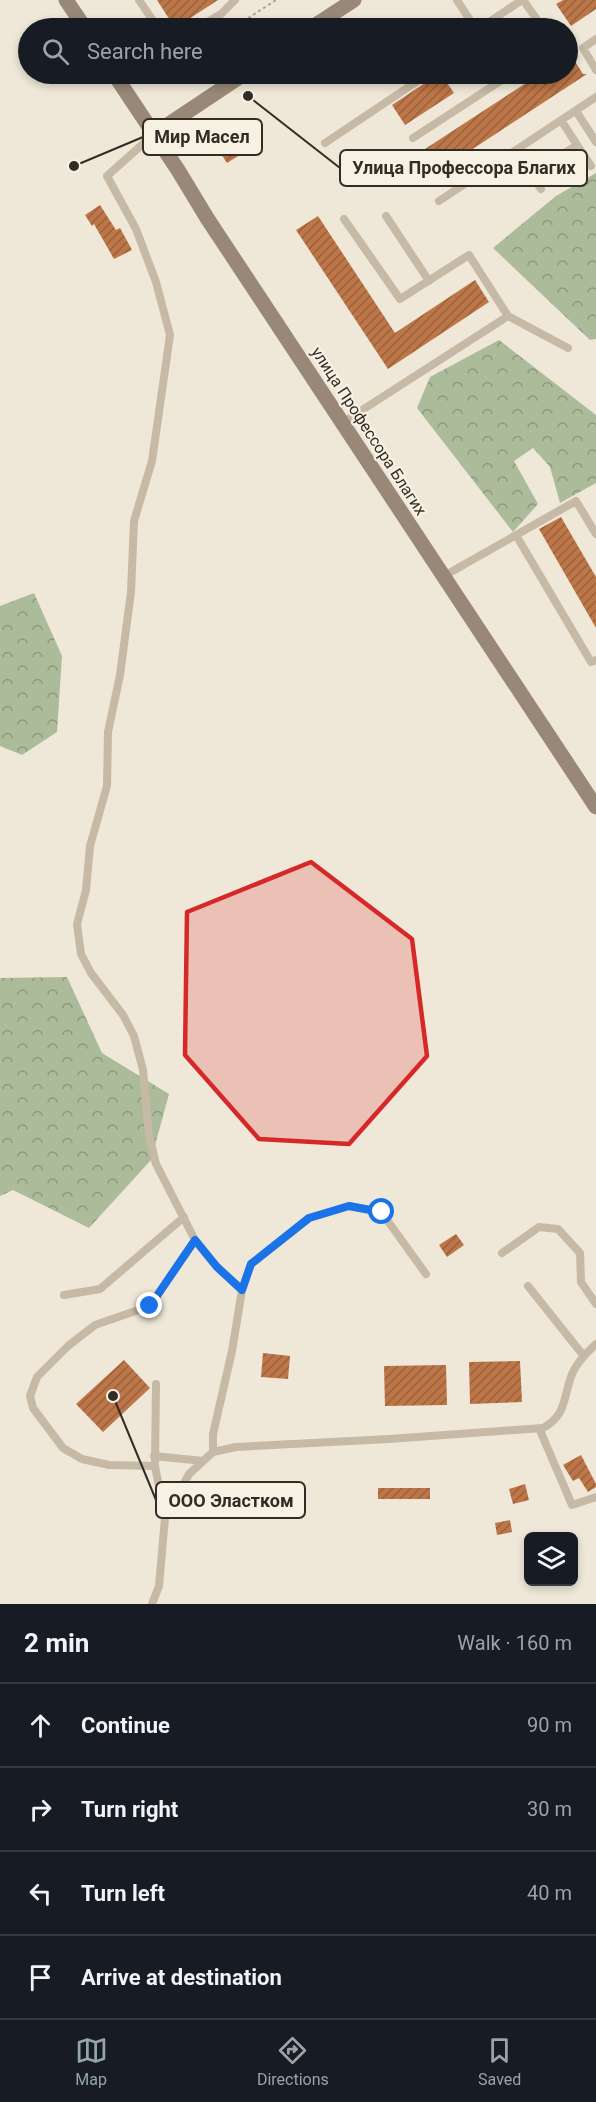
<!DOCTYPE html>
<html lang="en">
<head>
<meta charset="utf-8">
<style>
	body { margin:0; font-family:Roboto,sans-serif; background:#20242c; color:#f1f3f6 }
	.controls { position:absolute; right:18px; bottom:18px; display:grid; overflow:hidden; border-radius:9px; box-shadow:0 3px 9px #0003 }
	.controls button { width:54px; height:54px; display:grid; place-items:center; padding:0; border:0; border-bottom:2px solid #363941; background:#171b24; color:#f1f3f6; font:30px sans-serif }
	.stop { position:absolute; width:18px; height:18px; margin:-14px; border:4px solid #1a73e8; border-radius:50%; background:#fff }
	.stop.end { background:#1a73e8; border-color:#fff; box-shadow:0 2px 6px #0008 }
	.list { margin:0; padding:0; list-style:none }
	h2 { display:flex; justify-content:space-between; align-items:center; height:78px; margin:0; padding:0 24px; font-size:26px }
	h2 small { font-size:20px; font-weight:400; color:#9ea1a6 }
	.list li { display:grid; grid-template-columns:39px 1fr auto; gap:18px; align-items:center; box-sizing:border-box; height:84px; padding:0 24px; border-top:2px solid #363941 }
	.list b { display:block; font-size:22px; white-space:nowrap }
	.list em { font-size:20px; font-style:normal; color:#9ea1a6 }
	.icon { flex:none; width:33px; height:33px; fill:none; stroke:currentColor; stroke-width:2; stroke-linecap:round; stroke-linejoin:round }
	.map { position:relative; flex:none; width:596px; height:1604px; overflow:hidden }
	.search { position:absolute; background:#171b24; box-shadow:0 3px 9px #0003; left:18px; right:18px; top:18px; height:66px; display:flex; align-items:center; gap:15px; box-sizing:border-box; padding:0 21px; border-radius:33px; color:#9ea1a6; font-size:22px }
	.sheet { height:414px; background:#171b24 }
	nav { display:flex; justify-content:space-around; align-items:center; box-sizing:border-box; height:84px; border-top:2px solid #363941; background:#171b24; font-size:16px; color:#9ea1a6 }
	nav a { display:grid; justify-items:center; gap:3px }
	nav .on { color:#92a5ab }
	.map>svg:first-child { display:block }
	.forest { fill:url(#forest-crowns) }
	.building { fill:url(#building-hatch) }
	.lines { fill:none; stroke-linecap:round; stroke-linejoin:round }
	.path { stroke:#b1a390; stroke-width:2; stroke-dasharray:3 3; stroke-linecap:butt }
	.lane { stroke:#c6b9a6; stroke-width:8 }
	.secondary { stroke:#987; stroke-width:15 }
	.route { stroke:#1a73e8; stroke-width:8 }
	.marked { fill:#d62828; fill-opacity:0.2; stroke:#d62828; stroke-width:4.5; stroke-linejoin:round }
	.labels { text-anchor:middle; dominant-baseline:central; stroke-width:4.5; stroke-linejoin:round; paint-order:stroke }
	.street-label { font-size:16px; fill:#322c26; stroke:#f7f1e4 }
	.leader { fill:none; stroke:#322c26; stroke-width:2 }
	.callout-dot { fill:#322c26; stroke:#f7f1e4; stroke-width:2 }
	.callout { fill:#f7f1e4; stroke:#322c26; stroke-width:2 }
	.callout-label { font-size:18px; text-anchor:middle; font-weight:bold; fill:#322c26 }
</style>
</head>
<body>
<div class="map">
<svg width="596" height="1604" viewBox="0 0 596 1604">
	<defs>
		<pattern id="forest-crowns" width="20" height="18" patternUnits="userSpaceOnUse" patternTransform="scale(1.5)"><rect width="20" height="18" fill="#acbc9a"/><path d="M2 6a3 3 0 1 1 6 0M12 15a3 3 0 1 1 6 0" fill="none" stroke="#8d997d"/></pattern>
		<pattern id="building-hatch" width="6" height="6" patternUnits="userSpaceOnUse" patternTransform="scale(1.5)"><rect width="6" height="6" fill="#bd7648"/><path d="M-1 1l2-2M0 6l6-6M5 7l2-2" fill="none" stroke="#9a613c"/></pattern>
	</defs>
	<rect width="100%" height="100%" fill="#efe8d8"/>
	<path class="forest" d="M596,173V339L590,340L493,248L556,196Z
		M499,340L596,415V483L560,503L550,467L533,448L514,461L538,504L513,532L417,408L430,377Z
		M34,593L62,656L57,732L22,755L0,746V606Z
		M67,977L102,1053L169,1094L151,1160L89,1228L13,1190L0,1196V978Z"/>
	<path class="building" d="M157,0H218L175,28Z
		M563,0H596V9L571,26L556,4Z
		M567,49L583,74H587L439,171L425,149L540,74H567Z
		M436,74H441L454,93L405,125L392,105L431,79Z
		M222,120L243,153L227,163L212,140L214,125Z
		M100,205L116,230L120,228L132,250L114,259L94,224L92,226L85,215Z
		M318,216L395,333L475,280L489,302L388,369L296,230Z
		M561,517L596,577V628L539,529Z
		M456,1234L464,1245L447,1257L439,1245Z
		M263,1353L290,1356L288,1379L261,1377Z
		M124,1360L150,1388L103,1432L76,1404Z
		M520,1361L522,1402L470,1404L469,1362Z
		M446,1365L447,1405L385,1406L384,1366Z
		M581,1455L596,1484V1487L588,1492L579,1478L573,1481L563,1465Z
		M525,1484L529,1500L513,1504L509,1489Z
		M378,1488H430V1499H378Z
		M510,1520L512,1532L497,1535L495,1523Z"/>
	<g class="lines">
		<path class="path" d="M233,28L276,0
			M160,77L165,74"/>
		<path class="lane" d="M139,0L158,28
			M457,0L475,28
			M523,0L543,28
			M198,28L221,14L235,0
			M494,28L489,22L522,0
			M596,39L583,48L596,70
			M576,111L596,142
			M154,134L107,176L136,229L156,282L170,335L152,461L134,521L131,592L120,675L108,732L107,786L90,846L86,890L77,924L81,954L91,973L123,1015L134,1036L143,1070L149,1135L156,1164L195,1240L217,1267L242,1290
			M413,138L511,74
			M325,143L428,74
			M577,145L591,166
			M515,151L541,189
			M544,166L577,145L561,120
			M439,201L596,97
			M386,216L429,281
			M344,219L400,299L469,255L508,316
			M342,423L508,316L568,348
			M516,535L591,662L596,660
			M444,576L576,501L596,534
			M502,1253L539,1227L558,1229L580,1253L581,1282L596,1304
			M528,1286L583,1355
			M64,1295L100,1289L184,1217
			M156,1384L155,1466L165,1518
			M539,1428L572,1505L596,1497
			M213,1452V1434L232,1351L242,1290L251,1264L309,1218L349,1206L382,1213L426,1274
			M154,1456L203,1461
			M155,1466L109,1465L82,1459L63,1448L33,1408L30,1396L37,1377L68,1346L95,1325L150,1306L195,1240
			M152,1604L159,1586L165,1518L189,1474L213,1452L236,1447L389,1439L543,1428C567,1415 563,1397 572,1374C577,1362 586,1353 596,1344"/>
		<path class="secondary" d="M66,0L85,28
			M311,28L354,0
			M114,74L178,170L207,218L596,807
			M154,134L244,74"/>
	</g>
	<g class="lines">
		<path class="route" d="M150,1306L195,1240L217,1267L242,1290L251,1264L309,1218L349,1206L382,1212"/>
	</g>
	<path class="marked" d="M311,862L412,939L427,1056L349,1144L259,1139L185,1055L187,912Z"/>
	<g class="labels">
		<g class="street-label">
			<text transform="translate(369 431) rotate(57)">улица Профессора Благих</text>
		</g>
	</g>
	<path class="leader" d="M74 166L143 137M248 96L340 168M113 1396L156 1500"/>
	<g class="callout-dot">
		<circle cx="74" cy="166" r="6"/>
		<circle cx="248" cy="96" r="6"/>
		<circle cx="113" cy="1396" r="6"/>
	</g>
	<g class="callout">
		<rect x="143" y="119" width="119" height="36" rx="6"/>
		<rect x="340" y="150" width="247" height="36" rx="6"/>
		<rect x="156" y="1482" width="149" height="36" rx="6"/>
	</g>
	<g class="callout-label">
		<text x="202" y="143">Мир Масел</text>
		<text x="464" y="174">Улица Профессора Благих</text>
		<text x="231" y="1507">ООО Эластком</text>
	</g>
</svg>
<div class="controls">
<button><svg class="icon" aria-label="layers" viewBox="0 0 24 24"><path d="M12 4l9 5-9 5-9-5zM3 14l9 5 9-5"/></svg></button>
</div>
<div class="stop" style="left:382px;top:1212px"></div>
<div class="stop end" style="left:150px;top:1306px"></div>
<div class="search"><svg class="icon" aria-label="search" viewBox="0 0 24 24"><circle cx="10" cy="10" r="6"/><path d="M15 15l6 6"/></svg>Search here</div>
</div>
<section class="sheet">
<h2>2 min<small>Walk · 160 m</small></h2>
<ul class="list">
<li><svg class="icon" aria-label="ahead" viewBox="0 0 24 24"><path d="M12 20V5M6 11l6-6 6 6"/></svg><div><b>Continue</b></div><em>90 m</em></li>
<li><svg class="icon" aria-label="right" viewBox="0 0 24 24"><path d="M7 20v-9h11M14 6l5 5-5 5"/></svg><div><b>Turn right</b></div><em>30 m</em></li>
<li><svg class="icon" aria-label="left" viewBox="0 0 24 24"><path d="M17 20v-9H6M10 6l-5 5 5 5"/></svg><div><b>Turn left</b></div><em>40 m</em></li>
<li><svg class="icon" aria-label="arrive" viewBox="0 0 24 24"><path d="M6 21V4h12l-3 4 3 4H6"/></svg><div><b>Arrive at destination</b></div></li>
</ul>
</section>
<nav>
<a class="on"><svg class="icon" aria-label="map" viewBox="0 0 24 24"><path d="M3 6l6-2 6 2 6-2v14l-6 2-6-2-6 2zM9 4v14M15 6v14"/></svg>Map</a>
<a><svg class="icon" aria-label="directions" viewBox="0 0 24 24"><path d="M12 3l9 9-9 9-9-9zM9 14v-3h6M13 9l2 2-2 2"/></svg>Directions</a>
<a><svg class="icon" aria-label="saved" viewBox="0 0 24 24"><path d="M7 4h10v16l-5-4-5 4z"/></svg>Saved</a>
</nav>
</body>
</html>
